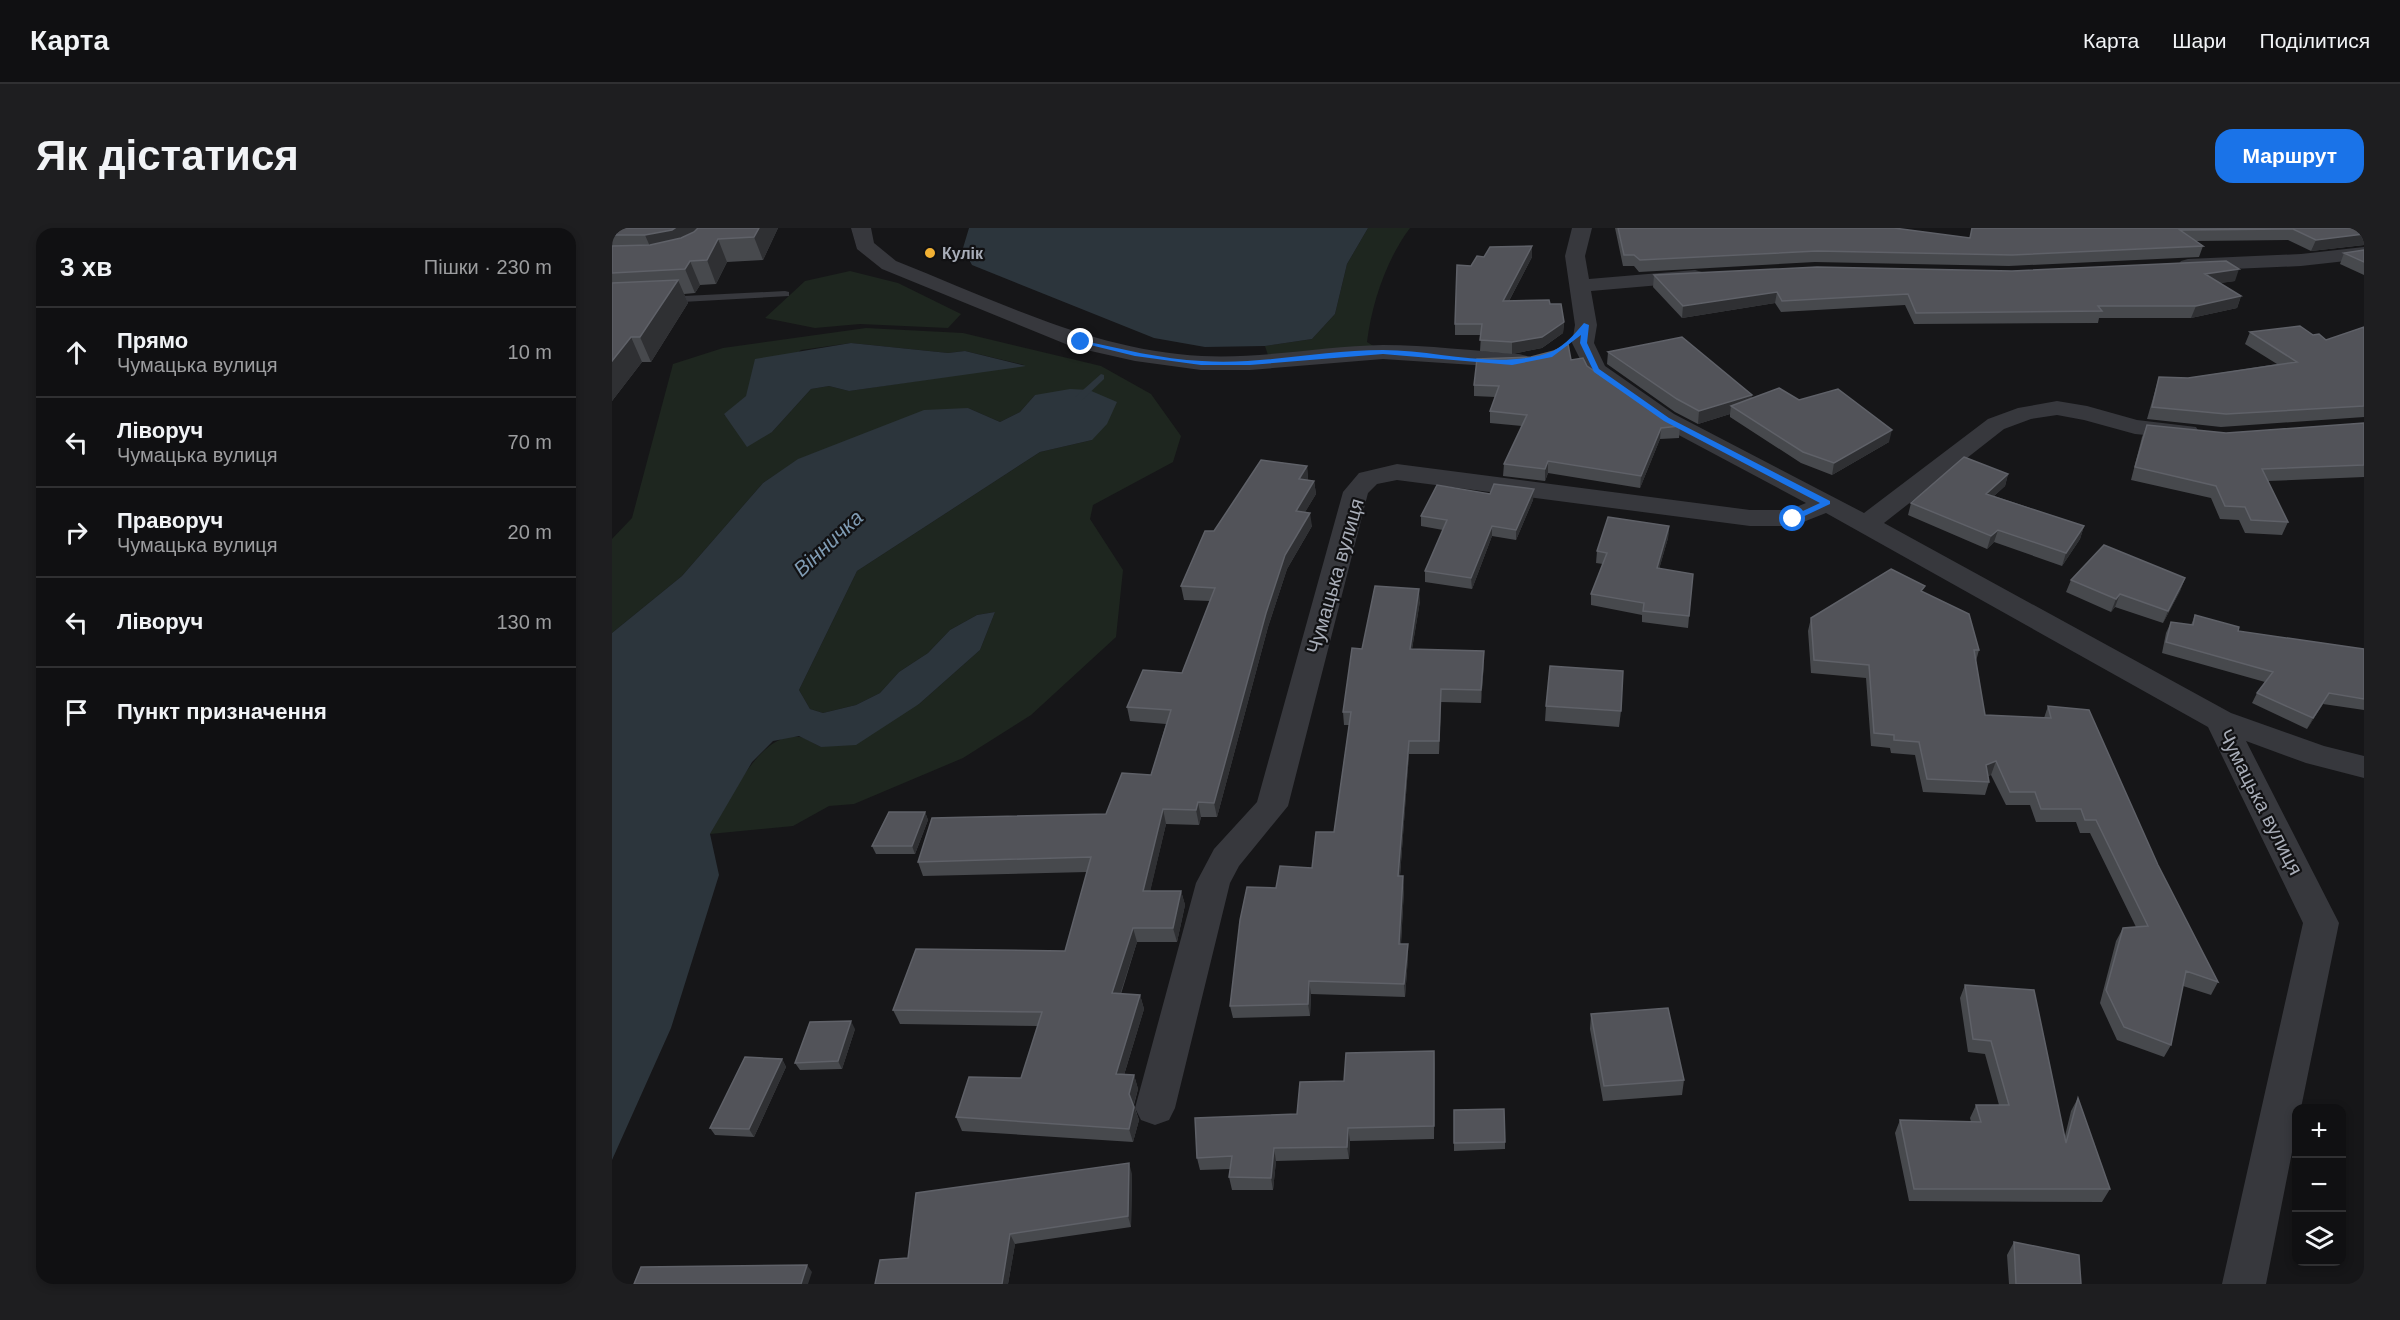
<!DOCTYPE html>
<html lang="uk">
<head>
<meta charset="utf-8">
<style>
	body { margin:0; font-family:Helvetica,sans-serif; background:#1e1e20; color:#f1f3f6 }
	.controls { position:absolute; right:18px; bottom:18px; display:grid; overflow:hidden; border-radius:12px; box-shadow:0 3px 9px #0003 }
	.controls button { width:54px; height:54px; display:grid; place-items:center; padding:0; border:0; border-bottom:2px solid #303032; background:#101012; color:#f1f3f6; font:30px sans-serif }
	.stop { position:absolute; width:18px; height:18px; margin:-14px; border:4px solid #1a73e8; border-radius:50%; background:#fff }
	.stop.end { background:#1a73e8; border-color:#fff; box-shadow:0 2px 6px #0008 }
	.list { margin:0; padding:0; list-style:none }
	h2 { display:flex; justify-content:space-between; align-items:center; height:78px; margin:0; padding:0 24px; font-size:26px }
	h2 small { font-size:20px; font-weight:400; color:#9c9d9f }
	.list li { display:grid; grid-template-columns:39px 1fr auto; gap:18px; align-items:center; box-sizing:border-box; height:90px; padding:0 24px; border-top:2px solid #303032 }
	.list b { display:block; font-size:22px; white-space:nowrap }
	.list p { margin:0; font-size:20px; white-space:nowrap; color:#9c9d9f }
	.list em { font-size:20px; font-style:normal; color:#9c9d9f }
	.icon { flex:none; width:33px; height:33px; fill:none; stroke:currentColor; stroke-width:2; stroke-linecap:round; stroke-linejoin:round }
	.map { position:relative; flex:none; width:1752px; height:1056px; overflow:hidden; border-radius:18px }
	header { display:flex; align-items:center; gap:36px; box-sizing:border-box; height:84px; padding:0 30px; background:#101012; border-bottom:2px solid #303032 }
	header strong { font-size:28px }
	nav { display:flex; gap:33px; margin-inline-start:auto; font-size:21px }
	.intro { display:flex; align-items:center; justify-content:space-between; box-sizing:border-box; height:144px; padding:0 36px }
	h1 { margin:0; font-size:42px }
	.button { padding:15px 27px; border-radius:18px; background:#1a73e8; color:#fff; font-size:21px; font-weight:700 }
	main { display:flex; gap:36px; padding:0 36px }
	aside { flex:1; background:#101012; border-radius:18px; box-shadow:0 3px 9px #0003 }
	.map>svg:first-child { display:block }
	.green { fill:#1e261f; fill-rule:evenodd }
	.water { fill:#2c353c }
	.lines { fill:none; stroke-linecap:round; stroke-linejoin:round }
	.stream { fill:#2c353c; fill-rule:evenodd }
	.lane { fill:#37383d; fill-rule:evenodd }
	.street { fill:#37383d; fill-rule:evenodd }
	.wall { fill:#47494d }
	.shaded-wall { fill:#2f3033 }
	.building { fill:#525359; stroke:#5f6168; stroke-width:1.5 }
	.route { fill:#1a73e8 }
	.poi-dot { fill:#f2b134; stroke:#111113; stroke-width:2 }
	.labels { text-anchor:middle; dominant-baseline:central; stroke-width:4.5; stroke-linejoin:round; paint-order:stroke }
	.far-poi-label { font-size:16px; font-weight:bold; fill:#a8adb8; stroke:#111113; text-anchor:start }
	.street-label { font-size:20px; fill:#a8adb8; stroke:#111113 }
	.water-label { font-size:21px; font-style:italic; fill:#7f9bb3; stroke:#111113 }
</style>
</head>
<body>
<header>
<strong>Карта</strong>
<nav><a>Карта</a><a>Шари</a><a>Поділитися</a></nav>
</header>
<div class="intro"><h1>Як дістатися</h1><a class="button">Маршрут</a></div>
<main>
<aside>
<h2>3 хв<small>Пішки · 230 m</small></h2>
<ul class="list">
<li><svg class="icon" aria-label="ahead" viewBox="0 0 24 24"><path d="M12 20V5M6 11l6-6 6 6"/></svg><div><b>Прямо</b><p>Чумацька вулиця</p></div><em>10 m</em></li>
<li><svg class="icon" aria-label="left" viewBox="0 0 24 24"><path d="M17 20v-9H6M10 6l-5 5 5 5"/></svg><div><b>Ліворуч</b><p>Чумацька вулиця</p></div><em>70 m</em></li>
<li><svg class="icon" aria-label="right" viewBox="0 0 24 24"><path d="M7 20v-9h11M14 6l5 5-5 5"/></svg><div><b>Праворуч</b><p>Чумацька вулиця</p></div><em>20 m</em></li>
<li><svg class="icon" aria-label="left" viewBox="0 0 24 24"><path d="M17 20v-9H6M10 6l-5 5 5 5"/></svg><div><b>Ліворуч</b></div><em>130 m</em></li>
<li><svg class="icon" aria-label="arrive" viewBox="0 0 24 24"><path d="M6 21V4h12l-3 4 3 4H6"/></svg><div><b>Пункт призначення</b></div></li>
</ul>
</aside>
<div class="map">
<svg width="1752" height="1056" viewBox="0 0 1752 1056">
	<rect width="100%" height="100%" fill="#161618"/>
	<path class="green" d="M756,0H798C774,32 760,75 755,114L771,124L658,133L653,118L700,111L723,86L735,36Z
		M238,43L286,55L349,86L336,100L248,96L203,100L153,90L193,53Z
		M254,100L351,105L489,138L539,166L569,208L561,234L481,277L478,291L511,342L504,409L419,487L351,530L242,576L217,578L181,598L98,606C115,578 147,501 188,509C194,510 202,516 209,519L307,476L368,422L383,384L365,387L338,402L316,425L287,444L268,465L244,477L211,485L198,481L187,462L245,343L428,224L480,212L423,167L408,184L388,194L356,180L249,208L187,231L151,255L70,348L0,405V311L20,290L61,136L111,120ZM239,115L336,125L353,123L412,137L237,163L217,158L199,161L160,204L112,187L189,122Z"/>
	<path class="water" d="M357,0H756L735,36L723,86L700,111L653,118L593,119L542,110L360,37L351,20Z
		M239,115L336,125L353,123L414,138L237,163L217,158L199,161L160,204L135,219L112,186L134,168L143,131Z
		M458,161L477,162L505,174L495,196L480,212L428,224L245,343L187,462L198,481L211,485L244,477L268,465L287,444L316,425L338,402L365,387L383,384L368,422L307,476L244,517L209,519L187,508L161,513L140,534L98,606L107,647L59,800L0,932V405L70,348L151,255L186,231L312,182L356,180L388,194L408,184L423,167Z"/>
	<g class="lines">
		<path class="stream" d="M489,146L492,147V151L469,173H463V169Z"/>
		<path class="lane" d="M173,63L177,64V68L52,75L46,72L52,69Z"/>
		<path class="street" d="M239,0H259L262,15L284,33C383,72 482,123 590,128C651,131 711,118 771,117C816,117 862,123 907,126L915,128L918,133L915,138L907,140L771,131L638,142H589L523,133L461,119L270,41L245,21Z
			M960,0H980L973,28L977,51L1083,42L1090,44L1093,48L1090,52L1083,54L979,63L985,97L982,115L993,138L1062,186L1252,285L1376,191L1406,180L1445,173L1475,178L1525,192L1584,199L1587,204L1584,209L1575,211L1523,206L1472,192L1445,187L1419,191L1392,201L1272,295L1619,485L1712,518L1752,528V550L1694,535L1634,513L1727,695L1689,880H1684V904L1654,1056H1610L1691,695L1596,499L1214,285L1181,298H1138L785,252L765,256L756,265L676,578L627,638L618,655L563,880L557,892L543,897L529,892L523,880L584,655L602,621L645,574L731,264L747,245L785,236L1138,282H1177L1194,275L1046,196L976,147L960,115L963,97L953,28Z
			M1752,19V31L1689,38L1576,43L1569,41L1566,37L1569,33L1576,31L1689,26Z"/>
	</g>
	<path class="wall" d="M0,0H166L151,32L115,34L104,56L88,57L83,65L72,66L76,75L39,134H30L0,173Z
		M1003,0H1282L1358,10L1360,0H1752V17L1699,23L1676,12L1584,13L1591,18L1587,29L1397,38L1203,34L1027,44L1022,38H1011Z
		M920,18V29L897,73L938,76L952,94L951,105L930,120L900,126L868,123L869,107H843V96L859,38L872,29Z
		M1752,22V47L1728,36L1732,25Z
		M1042,47L1623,53L1607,55L1629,68L1625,80L1579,90H1487L1486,95L1302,96L1293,77L1169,84L1163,75L1070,90L1041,59Z
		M1752,99V189L1609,199L1535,191L1547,149L1576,150L1665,136L1633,116L1638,104L1701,107L1714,112Z
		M996,124L1140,167L1139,170L1187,172L1277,214L1220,247L1189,235L1118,189V186L1086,196L1063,184L995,136Z
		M959,132L975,138L1046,186L1068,198L1067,210L1048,211L1028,260L936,245L933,253L891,248L892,236L910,198L878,195V183L883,169L862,168V157Z
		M1752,195V249L1656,253L1676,294L1670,307L1633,305L1627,292L1608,291L1599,270L1519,252L1530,209L1535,197L1614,205Z
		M695,238L696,252L702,253L704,266L693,284L700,298L675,341L656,399L605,589H589L587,597L554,596L538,663H569L573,677L565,714H525L509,766L528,767L532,781L512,847H522L526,861L522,877L527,892L521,914L350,903L344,889L409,850L426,798L288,796L281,782L453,723L475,644L311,648L306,634L494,586L539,547L554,496L518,493L515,479L570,445L598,373L572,372L569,358L602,303Z
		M1396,246L1393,258L1382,268L1472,298L1468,311L1450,338L1382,314L1375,321L1296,287L1299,275Z
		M922,261L921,272L904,312L880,308L860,361L813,354V343L831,302L809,298V288L878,266Z
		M1057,298L1056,310L1047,341L1081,346L1076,400L1030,394V387L979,377V366L991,336L984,335L985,323Z
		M1573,350L1568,363L1551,395L1503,379L1499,384L1454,364L1459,352Z
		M1311,364L1367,422L1364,433L1373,487L1432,490L1436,478L1546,637L1606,754L1599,767L1571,758L1559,817L1552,829L1505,812L1488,775L1504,713L1511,700L1524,699L1478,605H1468L1464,594H1424L1418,577H1394L1379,547L1376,548L1377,554L1373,567L1311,564L1303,527L1279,525L1278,520L1259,518L1254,450L1199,445L1196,403L1199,390Z
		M808,373L800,421L872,423V435L869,475L829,474L827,526H797L788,648L792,661L789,716H796V729L793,769L699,766L698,788L621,790L618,778L664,660L700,640L722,604L737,497H732L731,484L750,421Z
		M1583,387L1626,403L1752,421V482L1711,476L1695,501L1640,475L1645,465L1653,454L1550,425L1554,405L1559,394L1579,397Z
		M934,478L1009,483L1007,499L933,493Z
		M313,584L316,592L303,626H264L260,618Z
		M1353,757L1453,908L1459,883L1466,870L1498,961L1490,974L1297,973L1283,905L1288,892L1359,894L1358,890L1364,877H1387L1373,826L1356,824L1348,770Z
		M979,786L1072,852L1070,867L991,873L978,801Z
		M243,801L230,841L188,842L183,835Z
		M822,823V911L738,913L737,931L664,933L661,962H620L617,949L619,941L588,942L585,930L685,886L732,853Z
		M170,831L174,839L142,909L103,907L98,900Z
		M842,882L893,914V921L842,923Z
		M520,946L519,999L403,1016L396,1056H263L296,1030Z
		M1402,1014L1469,1056H1397L1395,1027Z"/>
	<path class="shaded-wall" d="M63,0H97L43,30L33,7Z
		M147,0H166L151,32L142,9Z
		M1752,6V17L1699,23L1704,12Z
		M106,11L115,34L104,56L95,32Z
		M920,18V29L891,84V73Z
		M78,33L88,57L83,65L73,41Z
		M1627,41L1623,53L1589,58L1593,46Z
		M66,52L76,75L39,134L28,109Z
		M1165,64L1163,75L1070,90L1071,78Z
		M1629,68L1625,80L1579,90L1584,78Z
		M952,94L951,105L930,120L900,126V114Z
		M19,109L30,134L0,173V133Z
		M1140,167L1138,180L1119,178L1118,186L1086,196L1087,183Z
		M1049,200L1048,211L1028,260L1029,248Z
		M1280,202L1277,214L1220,247L1222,235Z
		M936,233V245L933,253V241Z
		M695,238L696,252L687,251Z
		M1396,246L1393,258L1371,278L1374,266Z
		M702,253L704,266L686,296L684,283Z
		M922,261L921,272L904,312V302Z
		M698,285L700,298L675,341L656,399L605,589L602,575L654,385L673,327Z
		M880,298V308L860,361L859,350Z
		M1057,298L1056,310L1044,352L1045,340Z
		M1472,298L1468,311L1450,338L1454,325Z
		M1386,302L1382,314L1375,321L1379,308Z
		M1573,350L1568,363L1551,395L1556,383Z
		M807,361L808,373L798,433V421Z
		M1508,366L1503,379L1499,384L1504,371Z
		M872,423V435L869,475V462Z
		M829,461V474L827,526V513Z
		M1717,465L1711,476L1695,501L1701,490Z
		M797,513V526L787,661L786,648Z
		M1384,533L1379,547L1369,550L1374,537Z
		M586,574L589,589L587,597L584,582Z
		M551,581L554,596L535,677L531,663Z
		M313,584L316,592L303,626L300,618Z
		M791,648L792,661L788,728L787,716Z
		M569,663L573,677L565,714L561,700Z
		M521,700L525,714L504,779L500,765Z
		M796,716V729L793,769L792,756Z
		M697,753L699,766L698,788L696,776Z
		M528,767L532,781L508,860L504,846Z
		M239,793L243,801L230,841L226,833Z
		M822,823L823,836L822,911Z
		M170,831L174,839L142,909L137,901Z
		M522,847L526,861L521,879L517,866Z
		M522,879L527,892L521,914L517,901Z
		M736,900L738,913L737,931L735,919Z
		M662,920L664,933L661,962L659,950Z
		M517,935L520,946L519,999L516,988Z
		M398,1006L403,1016L396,1056H390Z
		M195,1037L200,1044L196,1056H189Z"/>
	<path class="building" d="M0,0H63L60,2L33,7H0Z
		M86,0H147L142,9L106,11L95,32L78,33L73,41L0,45V18L38,17L69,10L82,4Z
		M1006,0H1282L1358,10L1360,0H1752V6L1704,12L1681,1L1568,2L1591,18L1400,27L1205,23L1028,32L1022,27H1012Z
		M920,18L891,73L937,72L938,76H949L952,94L930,109L900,114L868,112L870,96H843L845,37L859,38L865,28L872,29L878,19Z
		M1752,22V34L1732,25Z
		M1614,33L1627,41L1593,46L1629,68L1584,78H1486L1490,83L1304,85L1296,66L1170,73L1165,64L1071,78L1042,47L1205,39L1400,43Z
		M66,52L28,109H19L0,133V55Z
		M1688,98L1701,107L1707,106L1714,112L1752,99V178L1614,186L1540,179L1547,149L1576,150L1685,134L1638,104Z
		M1070,109L1140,167L1087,183L1065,171L996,124Z
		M956,116L959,132L971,130L975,138L1046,186L1068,198L1049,200L1029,248L936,233L933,241L892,236L915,187L878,183L887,158L862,157L865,131L919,129L942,123Z
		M1167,160L1187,172L1226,161L1280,202L1222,235L1191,224L1119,178Z
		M1752,195V237L1650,241L1676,294L1639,292L1633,279L1613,278L1604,258L1523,239L1535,197L1614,205Z
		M1352,229L1396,246L1374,266L1472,298L1454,325L1386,302L1379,308L1299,275Z
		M649,232L695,238L687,251L702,253L684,283L698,285L673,327L654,385L602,575L586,574L584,582L551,581L531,663H569L561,700H521L500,765L528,767L504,846L522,847L517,866L522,879L517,901L344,889L357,849L409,850L430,784L281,782L304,721L453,723L479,629L306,634L320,590L494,586L510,545L539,547L559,482L515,479L531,442L570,445L603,360L569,358L593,303H602Z
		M882,256L922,261L904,302L880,298L859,350L813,343L835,292L809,288L825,257L878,266Z
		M996,289L1057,298L1045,340L1081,346L1077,388L1031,383L1032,375L979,366L995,325L985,323Z
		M1492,317L1573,350L1556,383L1508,366L1504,371L1459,352Z
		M1279,341L1313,358L1309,363L1357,386L1367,422H1362L1373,487L1439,490L1436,478L1477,482L1546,637L1606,754L1574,743L1559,817L1512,799L1494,762L1511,700L1536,698L1484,592H1473L1469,581H1429L1423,564H1398L1384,533L1374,537L1377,554L1315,551L1307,514L1282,512V507L1262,505L1257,437L1202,432L1199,390Z
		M763,358L807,361L798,421L872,423L869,462L829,461L827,513H797L786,648H791L787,716H796L792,756L697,753L696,776L618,778L628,692L635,659L664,660L668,638L700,640L704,604H722L739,484H731L740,420L750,421Z
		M1583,387L1627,399L1626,403L1752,421V471L1717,465L1701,490L1645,465L1661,444L1554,414L1559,394L1581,397Z
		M938,438L1011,443L1009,483L934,478Z
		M277,584H313L300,618H260Z
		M1353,757L1422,762L1454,915L1466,870L1498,961H1302L1288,892L1369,894L1364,877H1397L1379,813L1361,811Z
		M1056,780L1072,852L992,858L979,786Z
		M239,793L226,833L183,835L198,794Z
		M822,823V898L736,900L735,919L662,920L659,950L617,949L620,928L585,930L583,890L685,886L688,854L732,853L734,825Z
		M133,829L170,831L137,901L98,900Z
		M892,881L893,914L842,915V882Z
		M517,935L516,988L398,1006L390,1056H263L268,1032L296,1030L304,965Z
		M1402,1014L1467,1027L1469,1056H1404Z
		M195,1037L189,1056H22L29,1039Z"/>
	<path class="route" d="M972,95L977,97L975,115L987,141L1057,190L1218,273V276L1184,292H1178V289L1208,275L1052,193L982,144L968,115L969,107L940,129L900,137L771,126L638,137H589L523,128L466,114L469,112C509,121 549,131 590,133C650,137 710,122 771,122C824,122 881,141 933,126C949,122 962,107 972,95Z"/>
	<circle class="poi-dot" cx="318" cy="25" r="6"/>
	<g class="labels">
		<g class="far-poi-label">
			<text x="330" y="25">Кулік</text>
		</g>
		<g class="street-label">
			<text transform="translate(723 348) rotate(-74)">Чумацька вулиця</text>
			<text transform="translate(1649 574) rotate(63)">Чумацька вулиця</text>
		</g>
		<g class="water-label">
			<text transform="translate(216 315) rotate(-43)">Вінничка</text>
		</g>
	</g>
</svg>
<div class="controls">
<button>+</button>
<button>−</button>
<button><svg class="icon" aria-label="layers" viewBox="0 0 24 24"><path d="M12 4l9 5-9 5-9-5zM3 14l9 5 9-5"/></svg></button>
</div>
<div class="stop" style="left:1181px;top:291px"></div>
<div class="stop end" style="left:469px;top:114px"></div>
</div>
</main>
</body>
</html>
